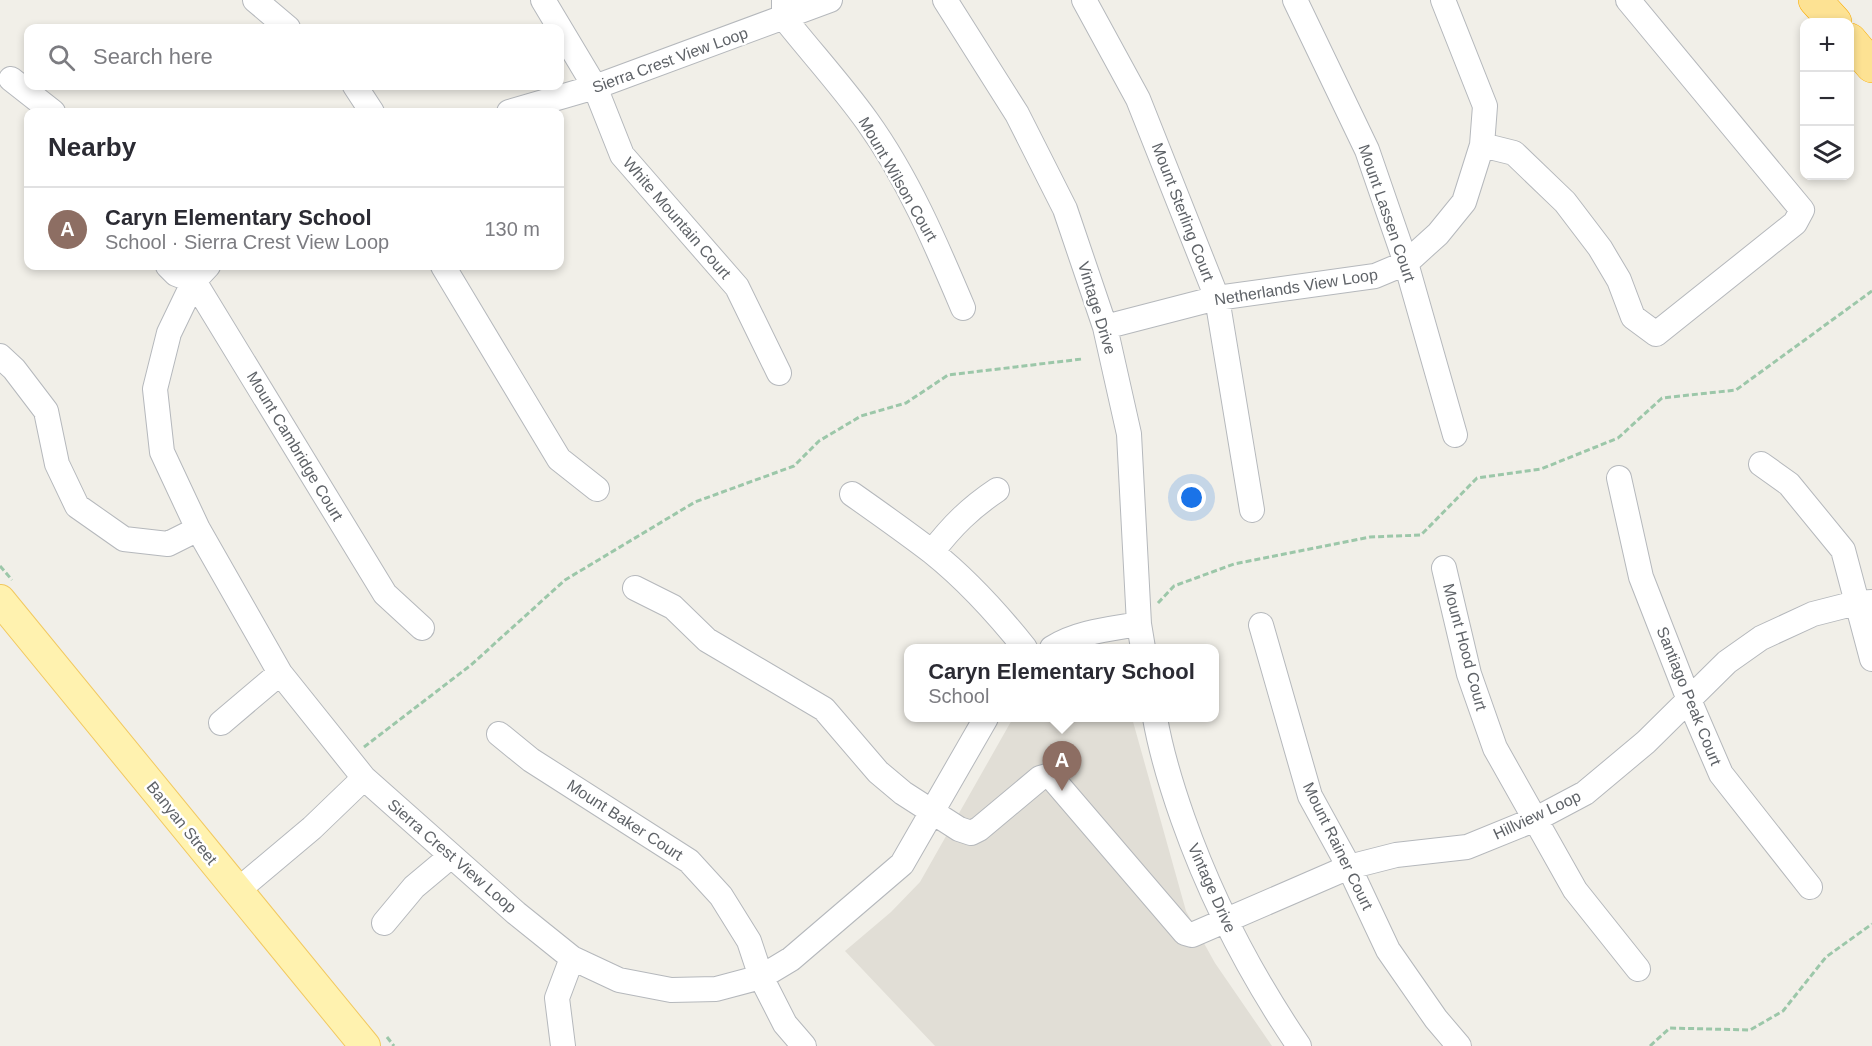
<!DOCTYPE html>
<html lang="en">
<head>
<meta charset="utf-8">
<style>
	body { margin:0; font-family:Arial,sans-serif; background:#f7f7f7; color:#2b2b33 }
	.controls { position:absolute; right:18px; top:18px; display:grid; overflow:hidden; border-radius:12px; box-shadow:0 3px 9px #0003 }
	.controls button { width:54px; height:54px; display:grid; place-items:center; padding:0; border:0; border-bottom:2px solid #e1e1e2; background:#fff; color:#2b2b33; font:30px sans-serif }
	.you { position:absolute; left:1192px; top:498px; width:21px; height:21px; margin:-15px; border:4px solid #fff; border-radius:50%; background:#1a73e8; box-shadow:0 0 0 9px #1a73e833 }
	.badge { display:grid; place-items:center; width:39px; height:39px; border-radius:50%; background:#ea4335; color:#fff; font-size:20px; font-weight:700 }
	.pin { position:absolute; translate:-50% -50px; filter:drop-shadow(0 2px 3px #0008) }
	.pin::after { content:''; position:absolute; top:32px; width:21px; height:18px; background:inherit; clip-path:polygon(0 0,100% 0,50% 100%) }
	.popup { position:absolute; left:904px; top:644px; width:315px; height:78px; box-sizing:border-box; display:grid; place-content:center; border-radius:12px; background:#fff; filter:drop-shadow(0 2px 4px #0005); font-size:20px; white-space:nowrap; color:#7c7c81 }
	.popup b { font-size:22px; color:#2b2b33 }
	.popup::after { content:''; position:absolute; left:50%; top:100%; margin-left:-12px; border:12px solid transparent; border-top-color:#fff }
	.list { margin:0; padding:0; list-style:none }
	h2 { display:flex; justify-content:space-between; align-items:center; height:78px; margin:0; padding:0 24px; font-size:26px }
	h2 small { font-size:20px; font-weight:400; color:#7c7c81 }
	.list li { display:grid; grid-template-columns:39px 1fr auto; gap:18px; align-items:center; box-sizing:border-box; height:84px; padding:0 24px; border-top:2px solid #e1e1e2 }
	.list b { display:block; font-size:22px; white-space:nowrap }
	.list p { margin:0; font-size:20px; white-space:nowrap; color:#7c7c81 }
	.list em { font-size:20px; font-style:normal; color:#7c7c81 }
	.icon { flex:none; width:33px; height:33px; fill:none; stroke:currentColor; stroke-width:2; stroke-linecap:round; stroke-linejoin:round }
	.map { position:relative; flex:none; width:1872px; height:1046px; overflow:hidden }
	.search { position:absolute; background:#fff; box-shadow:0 3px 9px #0003; left:24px; top:24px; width:540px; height:66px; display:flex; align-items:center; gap:15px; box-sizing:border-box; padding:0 21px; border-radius:12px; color:#7c7c81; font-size:22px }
	.panel { position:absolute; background:#fff; box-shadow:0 3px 9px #0003; left:24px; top:108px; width:540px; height:162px; border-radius:12px }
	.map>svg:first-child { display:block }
	.education { fill:#e1ded6 }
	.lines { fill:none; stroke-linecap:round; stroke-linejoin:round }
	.minor-casing { stroke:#b5b8bc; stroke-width:26 }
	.major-casing { stroke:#f2c960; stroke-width:32 }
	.highway-casing { stroke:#f9ab00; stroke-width:34 }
	.path { stroke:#9cc7a9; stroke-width:3; stroke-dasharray:6 3; stroke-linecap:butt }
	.minor { stroke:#fff; stroke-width:24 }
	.major { stroke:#fff2af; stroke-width:30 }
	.highway { stroke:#fde293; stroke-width:33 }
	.labels { text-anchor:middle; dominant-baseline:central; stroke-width:5; stroke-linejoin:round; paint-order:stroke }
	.street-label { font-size:16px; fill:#5f6368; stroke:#fff }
</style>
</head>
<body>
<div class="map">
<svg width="1872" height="1046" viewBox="0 0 1872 1046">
	<rect width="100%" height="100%" fill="#f1efe8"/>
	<path class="education" d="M1013,718H1132L1186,911L1215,963L1272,1046H935L845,951L891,912L920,882Z"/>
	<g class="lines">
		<defs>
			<path id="minor" d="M255,0L288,28
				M543,0L595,87L622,155L737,287L779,373
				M784,0V18C811,52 842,86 867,121C908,178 936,244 963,308
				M945,0L1017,114L1065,209L1105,327L1129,434L1139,624L1143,648
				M1084,0L1138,99L1217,298L1252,510
				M1295,0L1367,150L1406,263L1455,435
				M11,79L53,112
				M355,86L372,112
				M509,112L595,87L830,0
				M1482,145L1514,153L1565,202L1600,248L1619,280L1633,317L1656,334L1795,223L1802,210L1628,0
				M168,266L176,274L194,281L385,594L422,628
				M208,266L194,281L169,333L155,389L162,452L198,529L280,673L364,778L516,913L572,958L619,980L671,990L716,989L761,977L791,959L902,864L986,718
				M443,266L559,459L597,489
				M1105,327L1217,298L1375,276L1406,263L1438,234L1464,202L1482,145L1485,106L1443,0
				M0,356L14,369L46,411L57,464L77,506L124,539L168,544L198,529
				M1761,464L1789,484L1843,550L1872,659
				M1619,478L1641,577L1689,700L1721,774L1810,887
				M852,494C879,513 906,532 932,552C967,580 997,613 1025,648
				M932,552C952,526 970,508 997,490
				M1444,568L1469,674L1495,748L1575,890L1638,969
				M635,588L673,607L707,640L824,709L878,772L903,793L959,829L971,833L979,829L1040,778L1047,776L1053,779L1185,933L1192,935L1349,867L1396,855L1467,847L1536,819L1585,793L1646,742L1727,662L1761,638L1813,614L1856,603L1872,602
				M1261,625L1310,796L1349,867L1388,950L1436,1019L1459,1046
				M1052,648C1077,632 1110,629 1139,624
				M1155,718C1161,752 1171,785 1183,819C1212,901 1250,974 1299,1046
				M221,723L280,673
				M499,734L531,760L689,861L721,896L749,941L761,977L785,1024L804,1046
				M237,891L312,828L364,778
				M384,923L414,887L451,856
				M563,1046L557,998L572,958"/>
			<path id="major" d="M0,600L365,1046"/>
			<path id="highway" d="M1815,0L1835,22
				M1850,40L1872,66"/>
		</defs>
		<use href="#minor" class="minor-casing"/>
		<use href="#major" class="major-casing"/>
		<use href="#highway" class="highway-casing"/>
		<path class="path" d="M0,566L12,580
			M1158,603L1174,586L1234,564L1370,537L1421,535L1477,478L1541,469L1618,438L1662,398L1736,390L1872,291
			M364,747L471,665L565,580L695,502L794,466L819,441L861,416L906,403L948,375L1082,359
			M387,1037L394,1046
			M1650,1046L1670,1028L1750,1030L1783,1011L1826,957L1872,924"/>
		<use href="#minor" class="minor"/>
		<use href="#major" class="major"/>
		<use href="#highway" class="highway"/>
	</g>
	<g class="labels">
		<g class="street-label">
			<text transform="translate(670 60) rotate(-20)">Sierra Crest View Loop</text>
			<text transform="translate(898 179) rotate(60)">Mount Wilson Court</text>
			<text transform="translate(1183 212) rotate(69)">Mount Sterling Court</text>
			<text transform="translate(1387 213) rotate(71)">Mount Lassen Court</text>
			<text transform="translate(677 218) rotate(49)">White Mountain Court</text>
			<text transform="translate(1296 287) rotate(-9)">Netherlands View Loop</text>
			<text transform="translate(1097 308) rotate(73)">Vintage Drive</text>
			<text transform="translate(295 446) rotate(59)">Mount Cambridge Court</text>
			<text transform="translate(1465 647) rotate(75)">Mount Hood Court</text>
			<text transform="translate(1689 696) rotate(68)">Santiago Peak Court</text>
			<text transform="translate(1537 815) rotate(-25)">Hillview Loop</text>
			<text transform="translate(625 820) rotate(33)">Mount Baker Court</text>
			<text transform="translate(182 823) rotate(51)">Banyan Street</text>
			<text transform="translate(1338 846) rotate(64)">Mount Rainer Court</text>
			<text transform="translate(452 856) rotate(41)">Sierra Crest View Loop</text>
			<text transform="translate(1212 888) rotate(66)">Vintage Drive</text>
		</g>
	</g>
</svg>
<div class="controls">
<button>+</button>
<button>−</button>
<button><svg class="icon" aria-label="layers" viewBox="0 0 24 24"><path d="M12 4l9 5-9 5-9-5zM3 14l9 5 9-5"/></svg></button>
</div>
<div class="you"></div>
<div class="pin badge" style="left:1062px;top:791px;background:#8d6e63">A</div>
<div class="popup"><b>Caryn Elementary School</b>School</div>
<div class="search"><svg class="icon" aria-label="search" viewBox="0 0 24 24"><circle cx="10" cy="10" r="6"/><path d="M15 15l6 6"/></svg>Search here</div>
<section class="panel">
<h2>Nearby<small></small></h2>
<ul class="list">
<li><span class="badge" style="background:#8d6e63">A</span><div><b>Caryn Elementary School</b><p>School · Sierra Crest View Loop</p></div><em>130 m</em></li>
</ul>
</section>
</div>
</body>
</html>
